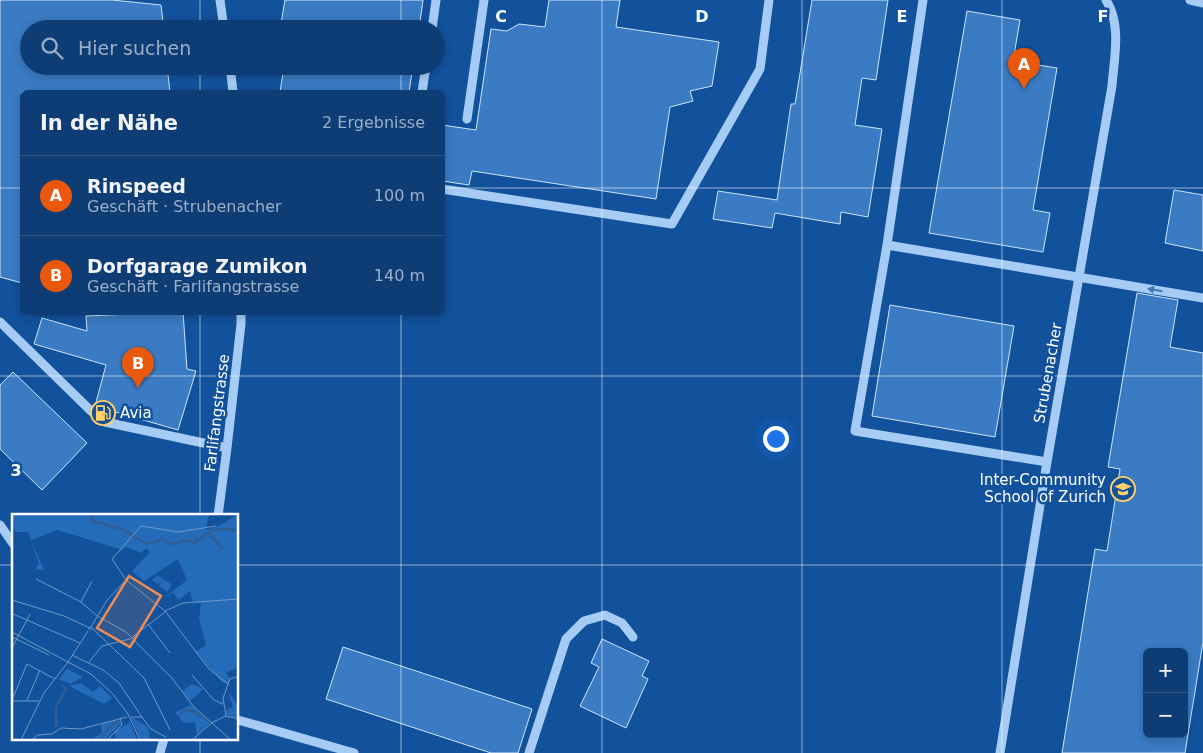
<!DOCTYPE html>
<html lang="de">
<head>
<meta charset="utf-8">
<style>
	body { margin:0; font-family:"DejaVu Sans",sans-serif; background:#17447a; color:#f1f3f6 }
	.controls { position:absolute; right:15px; bottom:15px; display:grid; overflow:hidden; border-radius:8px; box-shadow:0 2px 8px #0003 }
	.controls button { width:45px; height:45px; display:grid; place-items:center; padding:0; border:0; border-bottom:1px solid #2e5687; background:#0e3d75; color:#f1f3f6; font:25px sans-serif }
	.you { position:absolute; left:775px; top:438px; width:18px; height:18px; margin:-12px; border:4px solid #fff; border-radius:50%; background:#1a73e8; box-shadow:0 0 0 8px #1a73e833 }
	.badge { display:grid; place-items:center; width:32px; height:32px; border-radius:50%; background:#ea580c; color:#fff; font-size:16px; font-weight:700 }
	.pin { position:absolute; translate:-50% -41px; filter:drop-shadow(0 1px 2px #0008) }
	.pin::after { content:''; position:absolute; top:26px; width:18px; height:15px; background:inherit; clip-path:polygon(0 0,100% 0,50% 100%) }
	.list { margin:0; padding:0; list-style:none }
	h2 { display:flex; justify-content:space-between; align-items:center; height:65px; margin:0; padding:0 20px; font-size:21px }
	h2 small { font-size:16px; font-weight:400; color:#9baec5 }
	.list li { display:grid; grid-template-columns:32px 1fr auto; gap:15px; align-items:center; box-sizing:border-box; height:80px; padding:0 20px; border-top:1px solid #2e5687 }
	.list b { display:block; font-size:19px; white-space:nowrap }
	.list p { margin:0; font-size:16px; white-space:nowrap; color:#9baec5 }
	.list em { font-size:16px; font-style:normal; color:#9baec5 }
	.icon { flex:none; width:28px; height:28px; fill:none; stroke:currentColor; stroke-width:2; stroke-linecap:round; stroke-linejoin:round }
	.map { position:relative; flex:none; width:1203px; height:753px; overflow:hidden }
	.search { position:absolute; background:#0e3d75; box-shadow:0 2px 8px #0003; left:20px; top:20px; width:425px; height:55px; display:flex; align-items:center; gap:12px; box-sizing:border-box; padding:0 18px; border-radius:28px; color:#9baec5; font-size:19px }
	.panel { position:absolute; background:#0e3d75; box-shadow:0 2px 8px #0003; left:20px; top:90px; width:425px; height:225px; border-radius:8px }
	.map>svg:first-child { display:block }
	.building { fill:#3a7bc3; stroke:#cfe5fe; fill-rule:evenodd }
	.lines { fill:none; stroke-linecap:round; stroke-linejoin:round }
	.minor { stroke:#a6cbf4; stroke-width:9 }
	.oneway { fill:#3e76b6 }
	.grid { fill:none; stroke:#fff; stroke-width:1; stroke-opacity:0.55 }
	.labels { text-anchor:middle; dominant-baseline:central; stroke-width:5; stroke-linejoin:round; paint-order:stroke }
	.street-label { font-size:15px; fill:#fff; stroke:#12519c }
	.poi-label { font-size:15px; fill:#fff; stroke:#12519c; text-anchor:start }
	.inset-river { fill:none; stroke:#305e95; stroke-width:2.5 }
	.inset-road { fill:none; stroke:#7197c4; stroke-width:1 }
	.view { fill:#ef8b55; fill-opacity:0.15; stroke:#ef8b55; stroke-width:2.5 }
	.inset-edge { fill:none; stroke:#fff; stroke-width:2.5 }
	.grid-label { font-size:16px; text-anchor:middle; font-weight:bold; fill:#fff; stroke:#12519c; stroke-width:5; stroke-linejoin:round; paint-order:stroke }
</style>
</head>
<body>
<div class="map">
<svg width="1203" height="753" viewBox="0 0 1203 753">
	<rect width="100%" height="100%" fill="#12519c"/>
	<path class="building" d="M0,0H112L161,5L164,29H29V66H167L170,92H22V283L0,277Z
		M285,0H423L419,29H280Z
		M549,0H620L616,27L719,42L712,86L690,91L693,101L670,107L656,199L472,171L469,185L442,181V125L476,130L491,29L507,31L519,24L545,27Z
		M812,0H888L876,80L862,78L855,125L882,129L868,217L841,212L840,224L775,213L772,228L713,219L718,191L777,200L791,104H795Z
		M967,11L1020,20L1013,61L1057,68L1033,210L1050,213L1043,252L929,233Z
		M284,66H413L409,92H280Z
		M1174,190L1203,195V251L1165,243Z
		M1137,293L1178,300L1170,347L1203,353V642L1185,753H1062L1095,549L1107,551L1120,469L1108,467ZM1147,652H1184V734H1147Z
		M890,305L1014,326L995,437L872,416Z
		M183,312L187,369L196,371L178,430L95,406L106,365L34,344L42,318L87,331L86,316Z
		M13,372L87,443L42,490L0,449V385Z
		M602,639L649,661L642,676L648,679L626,728L580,706L599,667L591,663Z
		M343,647L532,709L518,753H491L326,699Z"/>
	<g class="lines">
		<path class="minor" d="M220,0L224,29
			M923,0L887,245L855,431L1047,462
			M1190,0L1203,3
			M432,29L436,0
			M230,66L233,92
			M422,92L426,66
			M467,119L484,0
			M442,189L672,224L760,69L769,0
			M887,245L1203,298
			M0,322L91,411L105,422L227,448
			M218,516L227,448L241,324V312
			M0,525L14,545
			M238,720L354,753
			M160,753L164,739
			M529,753L566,639L584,621L605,615L622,623L633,637
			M1000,753L1047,462L1112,86C1114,58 1122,25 1106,0"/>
	</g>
	<defs><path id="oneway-solid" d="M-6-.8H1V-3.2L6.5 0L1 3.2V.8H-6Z" transform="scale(1.25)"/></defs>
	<use class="oneway" href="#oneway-solid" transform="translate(1155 290) rotate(-170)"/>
	<path class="grid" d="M200,0V29M401,0V29M602,0V753M802,0V753M1002,0V753M200,66V92M401,66V92M0,188H22M442,188H1203M200,312V516M401,312V753M0,376H1203M0,565H14M238,565H1203M200,739V753"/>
	<defs>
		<symbol id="fuel-ring" viewBox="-11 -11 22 22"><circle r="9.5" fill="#12519c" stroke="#ffd069" stroke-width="1.5"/><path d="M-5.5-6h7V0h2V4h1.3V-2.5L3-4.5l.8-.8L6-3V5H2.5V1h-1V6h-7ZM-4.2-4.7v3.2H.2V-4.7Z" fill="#ffd069"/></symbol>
		<symbol id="school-ring" viewBox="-11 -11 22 22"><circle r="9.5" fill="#12519c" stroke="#ffd069" stroke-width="1.5"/><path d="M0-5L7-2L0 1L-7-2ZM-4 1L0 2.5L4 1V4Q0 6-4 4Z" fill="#ffd069"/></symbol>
	</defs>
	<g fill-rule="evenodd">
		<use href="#fuel-ring" x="89" y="399" width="28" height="28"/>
		<use href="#school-ring" x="1109" y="475" width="28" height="28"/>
	</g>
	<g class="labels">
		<g class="street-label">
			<text transform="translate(1048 373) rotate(-80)">Strubenacher</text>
			<text transform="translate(217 413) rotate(-83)">Farlifangstrasse</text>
		</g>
		<g class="poi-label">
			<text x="120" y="413">Avia</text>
			<text x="1106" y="480" text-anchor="end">Inter-Community<tspan x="1106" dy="17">School of Zurich</tspan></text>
		</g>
	</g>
	<g transform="translate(12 514)">
		<rect width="226" height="226" fill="#12519c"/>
		<path d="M0,0H197L194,16L209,11L226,0V153L214,159L218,165L216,170L210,168L183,138L194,131L187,105L189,89H181L178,77L167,86L161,79L152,84L175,66L166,45L132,67L120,57L138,38L134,34L129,39L114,33L107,38L108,35L45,16L19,26L32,56L23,55L27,50L16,18H3ZM145,61L160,71L155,78L147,71L150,66L146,70L140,66ZM55,155L71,163L58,170L47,165ZM69,169L81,178L88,172L100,184L92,190L57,172ZM180,170L191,175L178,187L170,177ZM216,177L226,192V204L215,201L214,196L221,193ZM179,191L198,209L185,221L183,208L172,209L163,198ZM119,203L136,213L138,226H129ZM107,206L109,210L92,226H49L81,224L90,219L89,210ZM118,208L125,226H104L102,218Z" fill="#246cba"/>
		<path class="inset-river" d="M79,0L80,7L112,16L134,30L152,25L159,31M197,19L210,35M160,30L176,26L181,29L183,25L184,28L199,16L217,15L227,18M45,191L54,175L50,171M168,201L172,196L181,197L193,205M44,213V192M88,226L101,209L108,210"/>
		<path class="inset-road" d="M129,12L166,18L204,12M24,65L69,88M114,66L153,97L197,155L216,170M114,66L100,45L129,12M0,86L52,102L76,113M69,88L85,102L114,118L160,164L181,192L219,226M69,88L80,67M153,97L171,89L227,85M1,100L68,129M136,110L158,139M79,113L95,86L114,66M80,116L76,114L79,113L132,164L158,216M0,118L56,148L32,179L9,226M0,123L37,141M0,134L18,100M60,141L91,156L107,169L130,203M56,148L76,117M56,148L79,160L101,180L116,200L128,226M77,148L90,132L118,125L153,98M180,161L202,186L211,190M0,186L15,150L43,165M15,186L28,156M0,187H27M214,202L211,184L218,165L227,162M119,203H130L139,215L154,223M19,226L26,221L40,220L49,214L69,215L115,203M95,226L110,211L108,204M180,226L201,208L214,202L227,205"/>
		<path class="view" d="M117,62L149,82L118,133L85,114Z"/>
		<rect width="226" height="226" class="inset-edge"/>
	</g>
	<g class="grid-label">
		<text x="501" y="22">C</text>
		<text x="702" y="22">D</text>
		<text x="902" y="22">E</text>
		<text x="1103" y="22">F</text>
		<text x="16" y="476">3</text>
	</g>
</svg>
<div class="controls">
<button>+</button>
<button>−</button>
</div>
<div class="you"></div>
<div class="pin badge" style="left:1024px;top:89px">A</div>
<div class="pin badge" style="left:138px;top:388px">B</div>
<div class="search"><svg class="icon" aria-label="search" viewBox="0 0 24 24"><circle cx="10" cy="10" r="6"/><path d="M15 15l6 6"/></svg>Hier suchen</div>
<section class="panel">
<h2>In der Nähe<small>2 Ergebnisse</small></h2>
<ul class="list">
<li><span class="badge">A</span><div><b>Rinspeed</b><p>Geschäft · Strubenacher</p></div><em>100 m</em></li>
<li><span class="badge">B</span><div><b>Dorfgarage Zumikon</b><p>Geschäft · Farlifangstrasse</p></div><em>140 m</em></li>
</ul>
</section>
</div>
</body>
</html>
